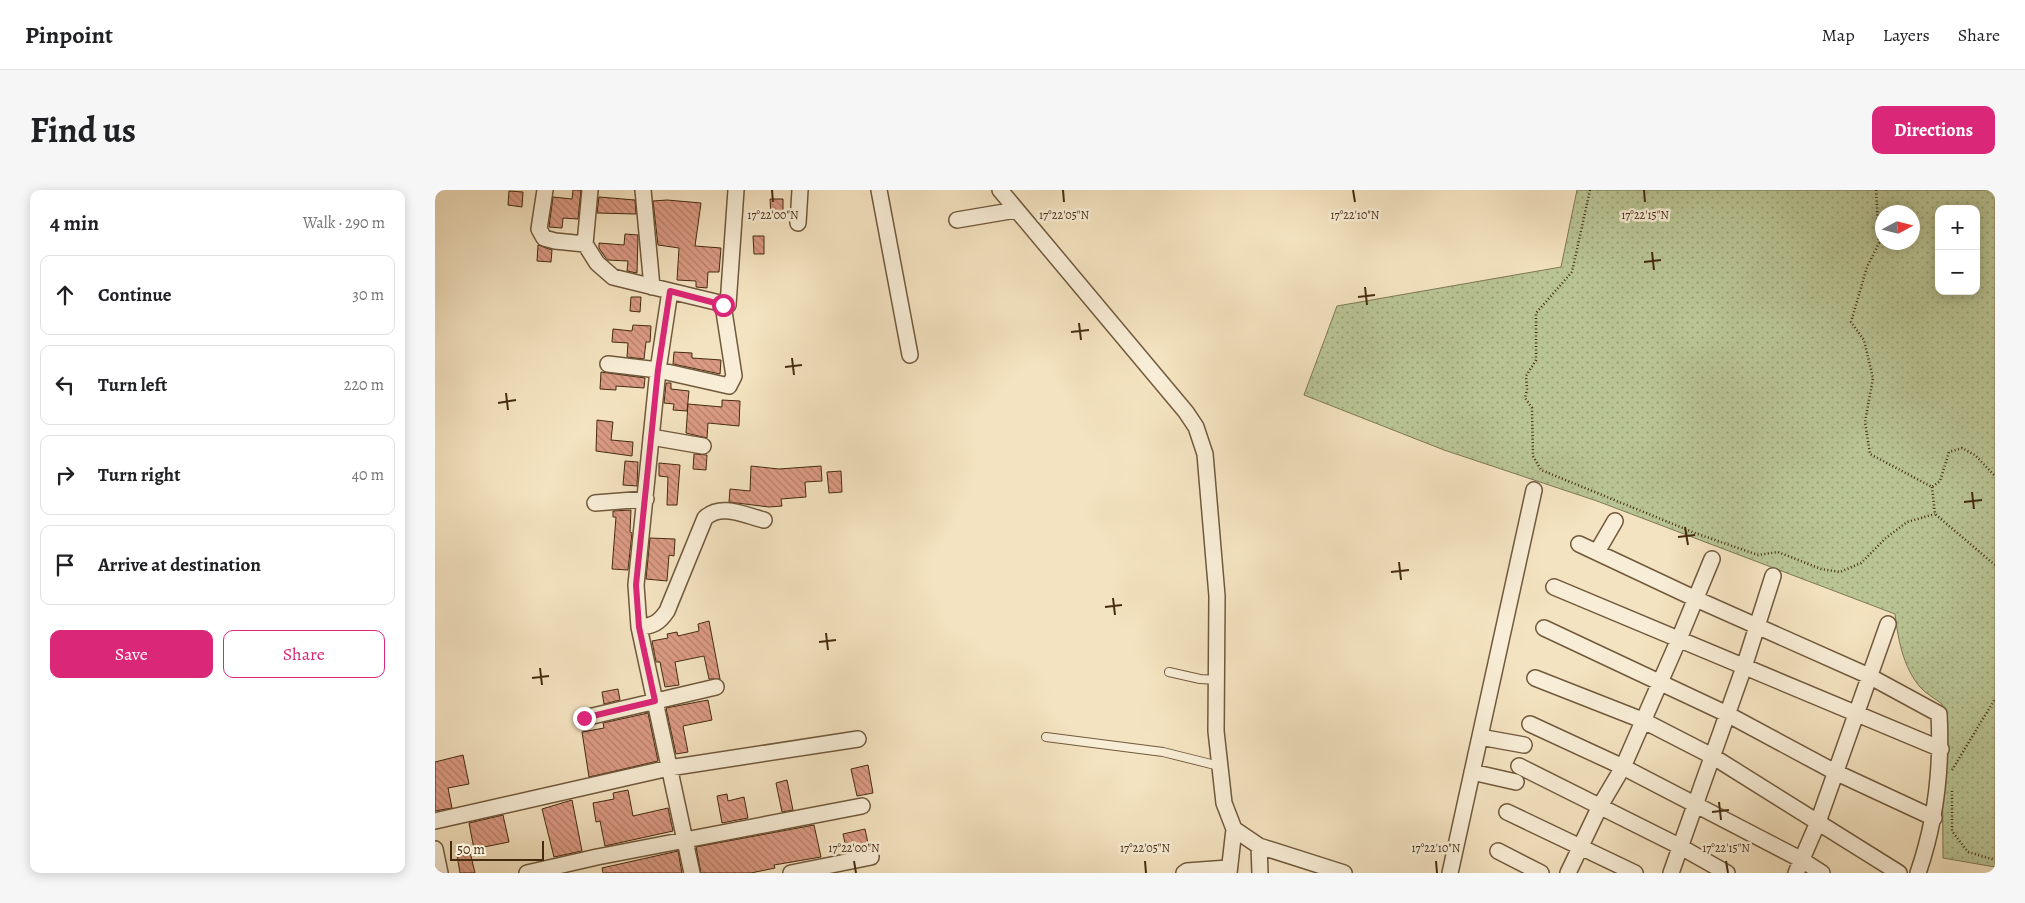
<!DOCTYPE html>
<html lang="en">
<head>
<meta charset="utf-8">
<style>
	body { margin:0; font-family:Alegreya,serif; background:#f6f6f6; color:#202124 }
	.controls { position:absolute; right:15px; top:15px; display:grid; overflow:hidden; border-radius:10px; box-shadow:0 2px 12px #0003 }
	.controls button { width:45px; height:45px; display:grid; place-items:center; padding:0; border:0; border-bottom:1px solid #e0e0e0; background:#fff; color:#202124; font:25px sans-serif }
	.compass { position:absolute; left:1440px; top:15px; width:45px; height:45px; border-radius:50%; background:#fff; box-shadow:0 2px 12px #0003; rotate:83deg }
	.scale { position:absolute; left:15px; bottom:12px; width:94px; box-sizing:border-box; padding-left:5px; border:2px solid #452b10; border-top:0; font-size:14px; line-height:18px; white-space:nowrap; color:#452b10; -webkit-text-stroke:4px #f8edd6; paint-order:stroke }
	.stop { position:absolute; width:15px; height:15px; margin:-11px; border:4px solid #db2777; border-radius:50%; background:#fff }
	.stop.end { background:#db2777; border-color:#fff; box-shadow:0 1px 5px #0008 }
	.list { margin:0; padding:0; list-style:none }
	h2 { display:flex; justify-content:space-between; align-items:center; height:65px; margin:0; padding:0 20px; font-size:21px }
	h2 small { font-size:16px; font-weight:400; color:#757577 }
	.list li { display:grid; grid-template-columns:32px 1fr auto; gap:15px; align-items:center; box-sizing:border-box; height:80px; margin:0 10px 10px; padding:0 10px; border:1px solid #e0e0e0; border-radius:10px }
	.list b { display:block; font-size:19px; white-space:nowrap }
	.list em { font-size:16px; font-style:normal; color:#757577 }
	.actions { display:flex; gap:10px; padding:15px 20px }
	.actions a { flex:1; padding:11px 0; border:1px solid #db2777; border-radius:10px; text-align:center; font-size:18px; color:#db2777 }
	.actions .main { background:#db2777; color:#fff }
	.icon { flex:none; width:28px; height:28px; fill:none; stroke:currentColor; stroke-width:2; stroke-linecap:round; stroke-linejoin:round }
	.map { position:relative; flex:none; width:1560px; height:683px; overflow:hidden; border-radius:10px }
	header { display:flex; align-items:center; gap:30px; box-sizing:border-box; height:70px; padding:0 25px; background:#fff; border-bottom:1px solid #e0e0e0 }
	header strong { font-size:24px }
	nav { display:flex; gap:28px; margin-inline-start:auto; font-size:18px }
	.intro { display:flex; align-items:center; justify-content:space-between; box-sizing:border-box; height:120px; padding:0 30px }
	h1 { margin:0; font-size:35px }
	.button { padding:12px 22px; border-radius:10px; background:#db2777; color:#fff; font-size:18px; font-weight:700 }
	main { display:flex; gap:30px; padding:0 30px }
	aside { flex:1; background:#fff; border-radius:10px; box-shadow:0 2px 12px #0003 }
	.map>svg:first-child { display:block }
	.grass { fill:url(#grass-dots); stroke:#7f7852; fill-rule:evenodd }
	.building { fill:url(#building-back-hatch); stroke:#452b10 }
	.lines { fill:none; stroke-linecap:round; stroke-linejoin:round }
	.service-casing { stroke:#71593c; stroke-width:10 }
	.minor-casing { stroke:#71593c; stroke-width:18 }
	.path { stroke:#452b10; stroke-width:2.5; stroke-dasharray:1 2.5; stroke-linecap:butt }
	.service { stroke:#f8edd6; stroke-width:8 }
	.minor { stroke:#f8edd6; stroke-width:15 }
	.route { stroke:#db2777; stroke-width:6 }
	.ticks { fill:none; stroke:#452b10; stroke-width:2 }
	.ticks-label { font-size:12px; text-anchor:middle; fill:#452b10; stroke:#f8edd6; stroke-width:5; stroke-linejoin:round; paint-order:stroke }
</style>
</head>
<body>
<header>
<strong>Pinpoint</strong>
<nav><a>Map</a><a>Layers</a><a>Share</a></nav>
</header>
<div class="intro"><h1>Find us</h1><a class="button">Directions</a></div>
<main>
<aside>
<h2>4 min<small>Walk · 290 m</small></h2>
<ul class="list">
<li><svg class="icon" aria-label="ahead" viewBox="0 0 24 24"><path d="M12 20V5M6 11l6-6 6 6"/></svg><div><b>Continue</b></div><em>30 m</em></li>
<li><svg class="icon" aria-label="left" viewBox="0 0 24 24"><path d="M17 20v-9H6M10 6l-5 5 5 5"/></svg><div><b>Turn left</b></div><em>220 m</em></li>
<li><svg class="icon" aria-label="right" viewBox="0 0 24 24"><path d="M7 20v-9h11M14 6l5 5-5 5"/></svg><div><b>Turn right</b></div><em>40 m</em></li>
<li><svg class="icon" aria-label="arrive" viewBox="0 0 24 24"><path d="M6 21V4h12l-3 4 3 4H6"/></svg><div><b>Arrive at destination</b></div></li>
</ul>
<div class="actions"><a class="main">Save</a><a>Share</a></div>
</aside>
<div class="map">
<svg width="1560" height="683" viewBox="0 0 1560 683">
	<defs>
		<pattern id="grass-dots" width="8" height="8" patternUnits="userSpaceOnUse" patternTransform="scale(1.25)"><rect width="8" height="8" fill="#b9c494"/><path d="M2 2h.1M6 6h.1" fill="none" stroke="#989f77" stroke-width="1.8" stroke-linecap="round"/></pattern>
		<pattern id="building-back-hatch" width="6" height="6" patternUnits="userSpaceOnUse" patternTransform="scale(1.25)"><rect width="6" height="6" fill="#dc9b84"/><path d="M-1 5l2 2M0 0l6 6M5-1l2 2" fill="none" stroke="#b47f6b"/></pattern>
	</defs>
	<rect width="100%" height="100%" fill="#f4e3c0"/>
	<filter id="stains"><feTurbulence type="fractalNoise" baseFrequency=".004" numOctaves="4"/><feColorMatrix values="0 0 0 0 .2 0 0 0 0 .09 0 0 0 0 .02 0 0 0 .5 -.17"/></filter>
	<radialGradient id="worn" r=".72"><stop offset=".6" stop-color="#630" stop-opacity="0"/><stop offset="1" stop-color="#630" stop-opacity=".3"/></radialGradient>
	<path class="grass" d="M1142,0H1560V677L1508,668L1507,514C1501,509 1491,504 1485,497C1468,477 1463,449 1460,424L1162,311L1009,260L869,205L902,116L1126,77ZM1504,19H1541V101H1504ZM1448,22H1478V52H1448Z"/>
	<path class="building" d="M138,0H146L143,29L128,28L127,38L114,37L118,7L137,9Z
		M74,1L88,2L87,17L73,15Z
		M164,7L200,10L201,24L162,23Z
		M335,9H348V25H336Z
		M232,10L266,13L260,56L286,58L284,82H273L272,98L261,97V91L242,90L244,58L223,55L218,11Z
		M190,44L203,45L202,83L192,81L193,71L172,70L164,58V53L189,55Z
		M318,46H329V64H319Z
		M103,55L117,60L116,72L102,71Z
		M196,107H206L205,122L195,121Z
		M198,135L216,136L215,152H211L209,169L192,167L193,153L177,152L178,139L197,141Z
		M239,162L257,163V168L286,170L285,184L238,174Z
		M166,182L210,188L209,198L181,196V200L165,199Z
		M231,193H236V199L254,201L252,221L238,220L239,214L229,213Z
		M287,210L305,211L304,236L273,233L272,248L251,243L253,214L287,217Z
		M162,230L178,232L176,250L198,252L197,266L161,261Z
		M259,264L272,265L271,280L258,279Z
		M190,271L203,272L202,296L188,295Z
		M224,273L245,275L242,315H232L233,287L224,286Z
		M316,276L344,279L386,276L387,291L370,292L371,307L346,309L347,316L334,317L294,312L295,299L315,301Z
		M406,281L407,302L394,303L392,282Z
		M196,320L195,342L197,343L193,380L177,379L181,327H178V321Z
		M215,348L240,349L239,366L234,365L232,391L211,389Z
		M274,431L285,489H274L269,466L240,472L244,495L230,497L225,472H221L217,451L233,448L232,444L242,442L243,446L264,441L263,434Z
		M183,499L185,510L169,514L167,502Z
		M273,510L277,530L248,536L253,562L241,564L231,518Z
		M213,523L223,571L154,587L147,542L169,538L168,533Z
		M28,565L34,594L13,598L17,618L0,621V572Z
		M433,575L438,603L422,606L416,579Z
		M352,590L358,620L347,622L341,593Z
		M193,600L198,626L233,618L238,641L170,656L165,631L161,632L158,613L179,609L178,603Z
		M292,604L293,611L309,607L313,628L287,633L282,606Z
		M137,610L147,661L119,667L107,619Z
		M68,625L74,652L39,659L34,633Z
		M379,635L386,667L339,675L340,678L316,683H266L261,657Z
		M430,639L434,658L412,662L408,644Z
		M243,661L247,683H168L167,678Z
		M35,662L40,683H25L22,665Z"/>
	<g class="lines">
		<defs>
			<path id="service" d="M734,482L765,489L782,490
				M611,547L728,562L784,576"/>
			<path id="minor" d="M110,0L104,39L109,48L120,51L150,54L162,73L178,87L235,101
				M208,0L217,97
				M444,0L475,165
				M565,0L751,222L761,237L770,264L782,406L781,541L789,613L799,639L824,656L909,683
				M522,30L581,20
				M363,33L365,0
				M150,54L155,0
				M173,174L223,180L294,196L299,186L288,115
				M216,247L268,256
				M160,313L211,309
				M1144,354L1261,409L1434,486L1504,524C1507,579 1501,631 1483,683
				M1162,362L1180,331
				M1119,397L1506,559
				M204,437C218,436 224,433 232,421L270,328C286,313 309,325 329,330
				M1109,438L1292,524L1400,582L1499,628
				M1100,488L1207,530L1277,566L1464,683
				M149,528L281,497
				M1095,534L1188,577L1367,670L1387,683
				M1045,547L1089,555
				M1084,576L1244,656L1292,683
				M1037,582L1081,592
				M1072,622L1200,683
				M0,631L234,578L423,549
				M824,656L825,683
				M0,659L5,683
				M1063,661L1106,683
				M92,683L162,667L427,616
				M257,683L204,437L201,395L223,180L235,101L293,115L301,0
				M356,683L436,667
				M749,683L752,681L793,678
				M794,683L799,639
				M1015,683L1099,300
				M1133,683L1165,616L1188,577L1244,449L1277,369
				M1236,683L1309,477L1338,386
				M1361,683L1383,632L1453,434"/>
		</defs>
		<use href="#service" class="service-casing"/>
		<use href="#minor" class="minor-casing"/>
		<path class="path" d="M1155,0L1137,82L1101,123V170L1091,186L1092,199L1090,208L1097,218L1098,266L1106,280L1260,343L1323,365L1343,362L1386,379L1405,382L1426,373L1451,348L1472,332L1500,324
			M1441,0L1444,53L1432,77L1416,132L1429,150L1438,188L1430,232L1435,264L1497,297L1505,291L1514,262L1527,258L1540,265L1560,286
			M1497,297L1500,324L1560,375
			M1517,580L1560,509
			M1517,601V641L1533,662L1560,670"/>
		<use href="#service" class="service"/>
		<use href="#minor" class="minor"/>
	</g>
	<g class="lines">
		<path class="route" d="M149,528L220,511L204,437L201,395L223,180L235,101L288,115"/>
	</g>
	<path class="ticks" d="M337,0L338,12M628,0L629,12M918,0L920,12M1209,0L1210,12M1217,62L1219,80M1209,72L1226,70M930,97L932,115M923,107L940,105M644,133L646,150M636,142L654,140M357,168L359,185M350,177L367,175M71,203L73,220M63,213L81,210M1537,302L1539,319M1529,312L1547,310M1250,337L1253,355M1243,347L1260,345M964,372L966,390M956,382L974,380M678,408L680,425M670,417L687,415M391,443L393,460M384,452L401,450M105,478L107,495M97,488L114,486M1284,612L1286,630M1277,622L1294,620M419,671L421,683M710,671L711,683M1001,671L1002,683M1291,671L1293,683"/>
	<g class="ticks-label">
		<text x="338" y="29">17°22'00"N</text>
		<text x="629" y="29">17°22'05"N</text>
		<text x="920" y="29">17°22'10"N</text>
		<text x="1210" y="29">17°22'15"N</text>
		<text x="419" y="662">17°22'00"N</text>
		<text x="710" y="662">17°22'05"N</text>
		<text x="1001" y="662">17°22'10"N</text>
		<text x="1291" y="662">17°22'15"N</text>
	</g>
	<rect width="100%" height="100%" filter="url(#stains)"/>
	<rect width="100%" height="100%" fill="url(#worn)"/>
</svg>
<div class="controls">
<button>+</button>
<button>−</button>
</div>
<svg class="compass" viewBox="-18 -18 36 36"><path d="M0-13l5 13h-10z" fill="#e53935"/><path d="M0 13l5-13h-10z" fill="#757577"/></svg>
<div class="scale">50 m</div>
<div class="stop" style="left:288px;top:115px"></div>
<div class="stop end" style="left:149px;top:528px"></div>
</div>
</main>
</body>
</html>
